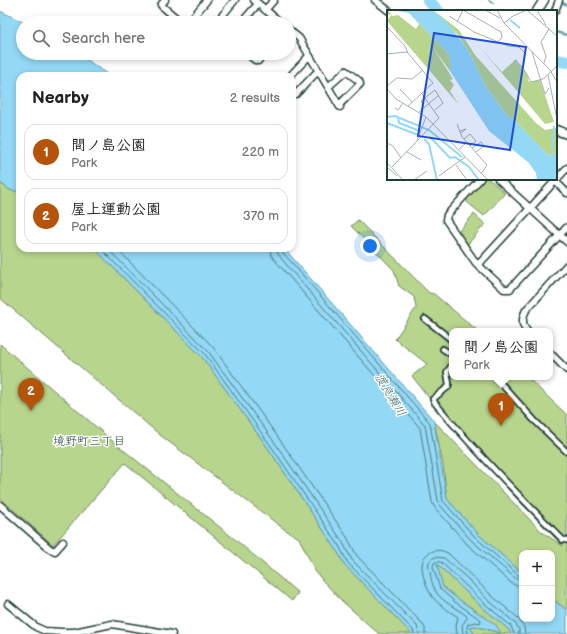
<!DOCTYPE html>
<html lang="en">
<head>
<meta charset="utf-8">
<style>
	body { margin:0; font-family:"Balsamiq Sans","Klee One",sans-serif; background:#f6f6f6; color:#222 }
	.controls { position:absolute; right:12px; bottom:12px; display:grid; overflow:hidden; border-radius:8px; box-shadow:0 2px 6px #0003 }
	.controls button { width:36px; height:36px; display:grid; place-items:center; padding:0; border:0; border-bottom:1px solid #e0e0e0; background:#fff; color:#222; font:20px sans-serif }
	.you { position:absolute; left:370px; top:246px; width:14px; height:14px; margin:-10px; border:3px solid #fff; border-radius:50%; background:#1a73e8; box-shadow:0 0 0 6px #1a73e833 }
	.badge { display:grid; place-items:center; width:26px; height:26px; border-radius:50%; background:#b45309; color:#fff; font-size:13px; font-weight:700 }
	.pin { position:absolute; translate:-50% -33px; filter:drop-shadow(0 1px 2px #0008) }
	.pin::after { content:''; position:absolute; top:21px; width:14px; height:12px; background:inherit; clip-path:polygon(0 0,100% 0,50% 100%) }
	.popup { position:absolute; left:449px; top:328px; width:104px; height:52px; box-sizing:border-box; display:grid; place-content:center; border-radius:8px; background:#fff; filter:drop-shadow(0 1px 3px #0005); font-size:13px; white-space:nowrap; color:#767676 }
	.popup b { font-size:15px; color:#222 }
	.popup::after { content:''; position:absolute; left:50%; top:100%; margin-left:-8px; border:8px solid transparent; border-top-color:#fff }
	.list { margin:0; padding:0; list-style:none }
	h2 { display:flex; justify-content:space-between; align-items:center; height:52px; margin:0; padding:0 16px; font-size:17px }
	h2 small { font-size:13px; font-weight:400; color:#767676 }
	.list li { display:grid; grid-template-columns:26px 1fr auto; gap:12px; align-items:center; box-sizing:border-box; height:56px; margin:0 8px 8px; padding:0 8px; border:1px solid #e0e0e0; border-radius:12px }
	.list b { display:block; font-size:15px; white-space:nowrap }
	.list p { margin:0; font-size:13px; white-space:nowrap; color:#767676 }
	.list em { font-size:13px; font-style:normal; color:#767676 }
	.icon { flex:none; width:22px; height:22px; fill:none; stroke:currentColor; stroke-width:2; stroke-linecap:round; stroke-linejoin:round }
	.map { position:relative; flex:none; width:567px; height:634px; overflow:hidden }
	.search { position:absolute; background:#fff; box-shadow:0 2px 6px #0003; left:16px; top:16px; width:280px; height:44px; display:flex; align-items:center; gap:10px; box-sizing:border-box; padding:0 14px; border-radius:22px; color:#767676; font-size:15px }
	.panel { position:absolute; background:#fff; box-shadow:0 2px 6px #0003; left:16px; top:72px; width:280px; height:180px; border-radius:12px }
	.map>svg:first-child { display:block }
	.green { fill:#b8d58d; stroke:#6c8960 }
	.water { fill:#93d8f5; stroke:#659aa8 }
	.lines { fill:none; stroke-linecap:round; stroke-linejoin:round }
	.shore { stroke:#4d7b81; stroke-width:1 }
	.stream { stroke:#659aa8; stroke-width:2 }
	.river { stroke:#93d8f5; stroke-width:12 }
	.pedestrian-casing { stroke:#1f3d34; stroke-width:8 }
	.minor-casing { stroke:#1f3d34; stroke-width:9 }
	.tertiary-casing { stroke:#1f3d34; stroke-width:11 }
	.pedestrian { stroke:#fff; stroke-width:4.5 }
	.minor { stroke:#fff; stroke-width:6 }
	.tertiary { stroke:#fff; stroke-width:8 }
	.labels { text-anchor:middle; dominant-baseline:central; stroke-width:3; stroke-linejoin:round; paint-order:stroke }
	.water-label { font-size:12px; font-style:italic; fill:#3c6464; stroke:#fff }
	.neighbourhood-label { font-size:12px; fill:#1f3d34; stroke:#fff }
	.inset-river { fill:none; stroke:#93d8f5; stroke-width:2 }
	.inset-road { fill:none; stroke:#a5b1ae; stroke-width:1 }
	.view { fill:#1d4ed8; fill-opacity:0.15; stroke:#1d4ed8; stroke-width:2 }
	.inset-edge { fill:none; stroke:#1f3d34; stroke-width:2 }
</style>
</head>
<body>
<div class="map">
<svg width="567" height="634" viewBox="0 0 567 634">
	<rect width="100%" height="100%" fill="#fff"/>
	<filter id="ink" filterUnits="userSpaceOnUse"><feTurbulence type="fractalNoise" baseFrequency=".025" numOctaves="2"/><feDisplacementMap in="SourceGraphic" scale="8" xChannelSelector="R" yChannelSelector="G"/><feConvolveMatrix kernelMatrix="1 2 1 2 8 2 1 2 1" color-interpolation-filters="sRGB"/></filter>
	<g filter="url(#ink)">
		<path class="green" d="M485,179H489L505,193L484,216L467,202V198Z
			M0,183L10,190L20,192V248H94L202,357L268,448L334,546L345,565L412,634H379L342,601L323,581L315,571L299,538L284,529L160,435L0,298Z
			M474,214L485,224L467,245L458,232Z
			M358,220L429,293L434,294L478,331H452V377H527L567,415V610L552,599V553H522V573L478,534L447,499L443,465L434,421L542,532L563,546C510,492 458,437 412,376L427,364L395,339L416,308L414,297L399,286L394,270L351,226Z
			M0,344L116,444L237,541L298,593L292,601L125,463L53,545L0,498Z
			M436,563L481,606L508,629L511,634H474L470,626H475L500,633L475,610L458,599L443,587Z"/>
		<path class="water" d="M0,11L25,23H23V53H77L110,76H20V192L10,190L0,183Z
			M94,248H284L434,421L447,499L478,534L522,573V619H552V599L567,610V634H511L508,629L481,606L437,564L443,587L458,599L496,625L501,633L475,626L470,627L474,634H412L345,565L334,546L268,448L202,357Z"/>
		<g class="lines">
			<path class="shore" d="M100,248L205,354L271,446L338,544L348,563L413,630L414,634
				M107,248L208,351L275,443L342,541L352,560L417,626L419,634
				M116,248L213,347L280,440L347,537L357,556L421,622L425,628V634
				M270,248L271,255L274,259L420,428L432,502L435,508L467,544L511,583L517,586L522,587
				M276,248L278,254L289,268L425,425L438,500L440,505L471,540L515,578L522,581
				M281,248L282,252L293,264L430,423L443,501L475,537L518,575L522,576
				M457,634L456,626L458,617C449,611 435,603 430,593C426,586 422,574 422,566C422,552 438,546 449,554L491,595L518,618L524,627L525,634
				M463,634L462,625L467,618V616C458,609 440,601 435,590C432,585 431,578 430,572C427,565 428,560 435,557L444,558L469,580L487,599L514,622L519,629V634
				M468,634L467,627L468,624L475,622L480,623L481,620L455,602L440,589L433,567L434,563L436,562H441L484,603L511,626L514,634"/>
			<path class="stream" d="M489,0L493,3
				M561,2L567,5
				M556,32L567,35"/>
			<path class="river" d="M428,0L438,11
				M556,60L567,62"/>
			<defs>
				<path id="pedestrian" d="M425,319L452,340
					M443,349L452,355
					M452,365L447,372L449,384L448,387L433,399L435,403C475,451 519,496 563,540H567
					M495,377L534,420L567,452"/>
				<path id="minor" d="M165,0L161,5L162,6L182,23
					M254,0L281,23
					M375,0L389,11
					M265,10L274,0
					M555,11L559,0
					M188,23L207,0
					M216,23L235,0
					M241,23L258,4
					M289,30L299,38L302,43L340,107
					M246,53L255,60L258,61L264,53
					M290,76L309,56
					M328,87L346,71L359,81L360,84L339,105
					M292,93L296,94L315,74L318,72
					M480,179L447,215L446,220L476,263L504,289H510L567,227
					M498,179L567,242
					M555,181L567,193
					M478,265L567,168
					M527,331C521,325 522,318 526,310L567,265
					M550,353L567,370
					M0,505L50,549L55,551L63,542
					M8,604L36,627L45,631L61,632H74L112,624L172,634"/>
				<path id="tertiary" d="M537,11L544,0
					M556,130L567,134"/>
			</defs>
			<use href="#pedestrian" class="pedestrian-casing"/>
			<use href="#minor" class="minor-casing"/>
			<use href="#tertiary" class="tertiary-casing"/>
			<use href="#pedestrian" class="pedestrian"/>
			<use href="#minor" class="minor"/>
			<use href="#tertiary" class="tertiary"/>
		</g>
	</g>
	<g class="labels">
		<g class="water-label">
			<text transform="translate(390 395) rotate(59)">渡良瀬川</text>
		</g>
		<g class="neighbourhood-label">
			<text x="89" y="441">境野町三丁目</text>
		</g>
	</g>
	<g transform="translate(387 10)">
		<rect width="170" height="170" fill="#fff"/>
		<path d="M1,0L5,6L11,5L29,19L32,14L22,3L59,41L63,48V61L47,39L66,69L63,70L67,75L63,81L72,95L0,11L4,5L0,4ZM46,0L72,20L88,45L149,113L158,120L169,118L170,151L165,140V146L160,144L126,109L121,107L99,77L81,40L70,24ZM91,35L115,62L128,50L140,64L142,72L153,70L167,112L158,114Z" fill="#b8d58d"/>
		<path d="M5,0H46L63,16L81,40L99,77L121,107L126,109L160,144L165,146V139L170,151V170H150L149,163L141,152L102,121L63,61V48L59,41L22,3Z" fill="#93d8f5"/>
		<path class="inset-river" d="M123,10L133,18M0,107L8,106L42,120L75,147M11,107L12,113L33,121M0,113L31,125M43,127L63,148L68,147L82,157L92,170M37,129L42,134L50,170M165,139L167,116"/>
		<path class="inset-road" d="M76,0L114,22L115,28L110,32M98,0L113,8M110,0L117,13L163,60L170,72M140,0L170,26M150,0L159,15M62,6L87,22L121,36L132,37L137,42M70,12L76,0M117,13L126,6L140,0M0,17L18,36L21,43M145,42L158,84L162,78M0,44L20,42L46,73L21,96M127,51L129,50L138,61L144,72L156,69L170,56M157,53L159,46L154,32L162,19M161,65L170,109M0,76L10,68L25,69L36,60M0,79L9,89L39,107L101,170M13,79L25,92M37,97L34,91L48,80L56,93L48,100M8,98L11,100L16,93M32,102L52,85M70,114L75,127L100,155L94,164M73,121L79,119L74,123M77,129L83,124L89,131L83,136M30,130L39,107M0,133L6,136L14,148M85,138L94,132L97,136L89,142M71,140L80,132M20,142L34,150M0,153L16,170M69,155L80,170M0,157L10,166M5,157L52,108L35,84M52,166L78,147M27,170L40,161"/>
		<path class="view" d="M47,23L139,37L123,140L31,126Z"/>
		<rect width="170" height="170" class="inset-edge"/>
	</g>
</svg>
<div class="controls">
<button>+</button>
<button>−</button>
</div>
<div class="you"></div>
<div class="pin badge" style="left:501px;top:426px">1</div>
<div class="popup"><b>間ノ島公園</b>Park</div>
<div class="pin badge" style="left:31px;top:411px">2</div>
<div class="search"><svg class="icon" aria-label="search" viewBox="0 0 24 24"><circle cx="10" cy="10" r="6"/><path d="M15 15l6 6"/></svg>Search here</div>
<section class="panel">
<h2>Nearby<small>2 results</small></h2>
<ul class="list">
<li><span class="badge">1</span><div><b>間ノ島公園</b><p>Park</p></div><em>220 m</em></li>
<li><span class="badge">2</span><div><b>屋上運動公園</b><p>Park</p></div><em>370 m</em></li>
</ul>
</section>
</div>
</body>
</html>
